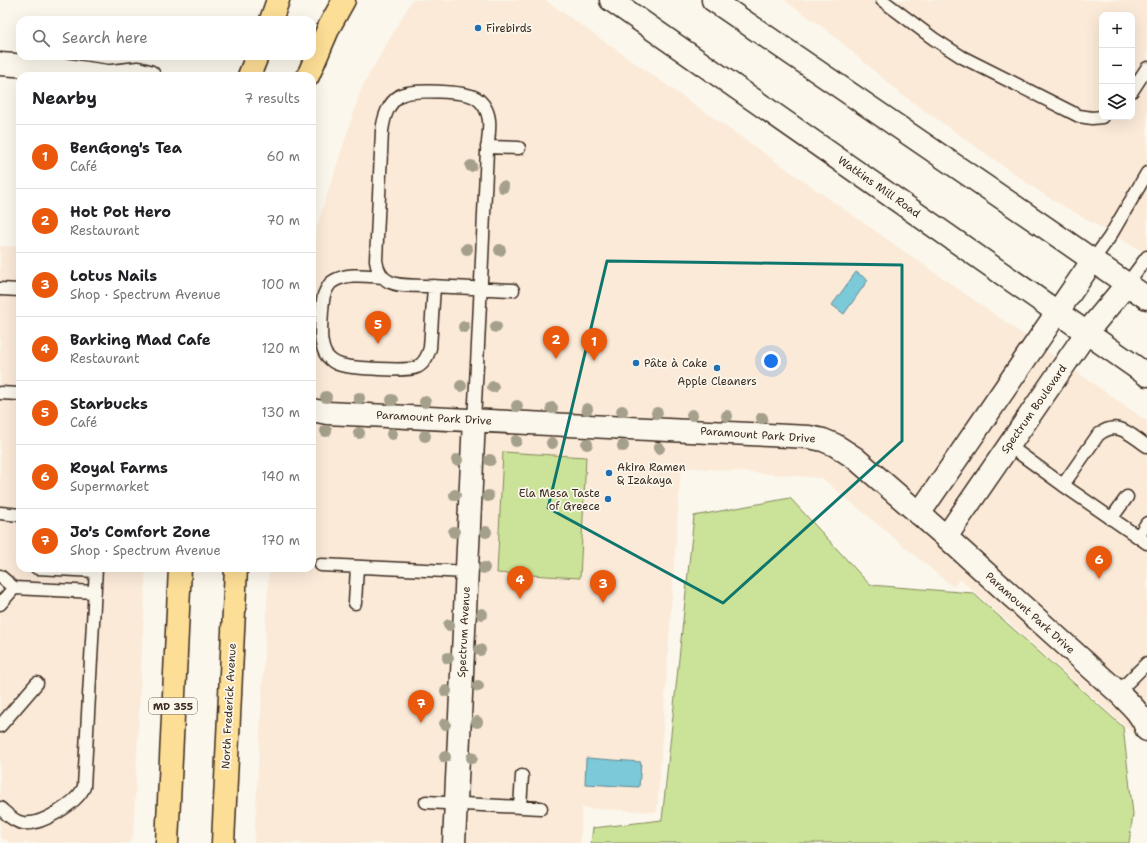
<!DOCTYPE html>
<html lang="en">
<head>
<meta charset="utf-8">
<style>
	body { margin:0; font-family:"Shantell Sans",sans-serif; background:#f2f2f2; color:#202124 }
	.controls { position:absolute; right:12px; top:12px; display:grid; overflow:hidden; border-radius:8px; box-shadow:0 4px 16px #0002 }
	.controls button { width:36px; height:36px; display:grid; place-items:center; padding:0; border:0; border-bottom:1px solid #e0e0e0; background:#fff; color:#202124; font:20px sans-serif }
	.you { position:absolute; left:771px; top:361px; width:14px; height:14px; margin:-10px; border:3px solid #fff; border-radius:50%; background:#1a73e8; box-shadow:0 0 0 6px #1a73e833 }
	.badge { display:grid; place-items:center; width:26px; height:26px; border-radius:50%; background:#ea580c; color:#fff; font-size:13px; font-weight:700 }
	.pin { position:absolute; translate:-50% -33px; filter:drop-shadow(0 1px 2px #0008) }
	.pin::after { content:''; position:absolute; top:21px; width:14px; height:12px; background:inherit; clip-path:polygon(0 0,100% 0,50% 100%) }
	.list { margin:0; padding:0; list-style:none }
	h2 { display:flex; justify-content:space-between; align-items:center; height:52px; margin:0; padding:0 16px; font-size:17px }
	h2 small { font-size:13px; font-weight:400; color:#757577 }
	.list li { display:grid; grid-template-columns:26px 1fr auto; gap:12px; align-items:center; box-sizing:border-box; height:64px; padding:0 16px; border-top:1px solid #e0e0e0 }
	.list b { display:block; font-size:15px; white-space:nowrap }
	.list p { margin:0; font-size:13px; white-space:nowrap; color:#757577 }
	.list em { font-size:13px; font-style:normal; color:#757577 }
	.icon { flex:none; width:22px; height:22px; fill:none; stroke:currentColor; stroke-width:2; stroke-linecap:round; stroke-linejoin:round }
	.map { position:relative; flex:none; width:1147px; height:843px; overflow:hidden }
	.search { position:absolute; background:#fff; box-shadow:0 4px 16px #0002; left:16px; top:16px; width:300px; height:44px; display:flex; align-items:center; gap:10px; box-sizing:border-box; padding:0 14px; border-radius:12px; color:#757577; font-size:15px }
	.panel { position:absolute; background:#fff; box-shadow:0 4px 16px #0002; left:16px; top:72px; width:300px; height:500px; border-radius:12px }
	.map>svg:first-child { display:block }
	.built { fill:#fbead8; fill-rule:evenodd }
	.green { fill:#cbe398; stroke:#83865b }
	.water { fill:#7cc9da; stroke:#62898f }
	.lines { fill:none; stroke-linecap:round; stroke-linejoin:round }
	.service-casing { stroke:#3b2a1e; stroke-width:15 }
	.minor-casing { stroke:#3b2a1e; stroke-width:25 }
	.secondary-casing { stroke:#3b2a1e; stroke-width:25 }
	.primary-casing { stroke:#3b2a1e; stroke-width:25 }
	.service { stroke:#fbf7ec; stroke-width:12 }
	.minor { stroke:#fbf7ec; stroke-width:22 }
	.secondary { stroke:#fbf7ec; stroke-width:22 }
	.primary { stroke:#fdde96; stroke-width:22 }
	.tree { fill:#a5a08b }
	.marked { fill:none; stroke:#0f766e; stroke-width:3; stroke-linejoin:round }
	.poi-dot { fill:#1f6fb2; stroke:#fbf7ec; stroke-width:1.5 }
	.labels { text-anchor:middle; dominant-baseline:central; stroke-width:3.5; stroke-linejoin:round; paint-order:stroke }
	.shield { fill:#fbf7ec; stroke:#75685c; stroke-width:1 }
	.shield-label { font-size:10px; font-weight:bold; fill:#3b2a1e }
	.poi-label { font-size:11px; fill:#3b2a1e; stroke:#fbf7ec; text-anchor:start }
	.street-label { font-size:11px; fill:#3b2a1e; stroke:#fbf7ec }
</style>
</head>
<body>
<div class="map">
<svg width="1147" height="843" viewBox="0 0 1147 843">
	<rect width="100%" height="100%" fill="#fbf7ec"/>
	<filter id="ink" filterUnits="userSpaceOnUse"><feTurbulence type="fractalNoise" baseFrequency=".025" numOctaves="2"/><feDisplacementMap in="SourceGraphic" scale="8" xChannelSelector="R" yChannelSelector="G"/><feConvolveMatrix kernelMatrix="1 2 1 2 8 2 1 2 1" color-interpolation-filters="sRGB"/></filter>
	<g filter="url(#ink)">
		<path class="built" d="M412,0H545L1147,421V737L1138,738L960,579L953,587L822,478L681,467L657,812L582,808L580,843H254L269,568H312V244L319,220L362,87Z
			M784,0H1147V254L1046,196L901,94L827,30ZM1102,15H1132V117H1102Z
			M0,246L20,247V568H146L133,836L130,843H12L0,837Z"/>
		<path class="green" d="M503,452L586,457L580,578L497,573Z
			M790,498L870,585L973,593L1123,727L1133,814L1129,843H591L593,828L662,820L694,516Z"/>
		<path class="water" d="M856,272L868,280L844,314L832,305Z
			M586,758L641,762L639,787L585,784Z"/>
		<g class="lines">
			<defs>
				<path id="service" d="M882,0L934,39L962,57L1079,116L1092,118L1102,117
					M1132,91L1147,68
					M487,147L519,148
					M1093,260L1109,238L1147,173
					M383,277C367,276 347,272 332,282C328,285 326,290 324,295C322,303 320,335 322,343C323,349 326,356 330,359C333,362 337,364 341,365C352,368 407,372 417,367C424,364 428,355 430,348L434,286
					M1127,284L1147,257
					M0,289L20,290
					M0,393L20,394
					M474,420C478,352 481,283 484,214C485,193 486,172 487,151C488,141 490,130 489,120C488,111 483,102 476,98C465,91 412,89 401,95C388,103 384,116 382,131L376,260C377,269 381,278 390,282C400,287 415,285 427,286C456,287 485,289 513,290
					M1008,445L1063,485
					M1147,446C1130,435 1118,419 1098,435L1063,485L1147,543
					M0,513L20,515
					M1111,519L1127,497
					M1138,537L1147,523
					M321,565L467,572
					M37,568L96,571
					M0,576L14,588L95,592
					M355,603L357,567
					M0,604L14,588
					M1118,692L1147,663
					M0,726L37,683
					M426,802L541,808
					M520,807L522,776
					M0,808C7,814 14,822 23,823C41,826 77,803 84,787L96,568"/>
				<path id="minor" d="M0,64L45,67L107,76
					M112,76L138,73L149,76
					M312,410L327,413L809,437L823,440L835,445L855,458L946,537L1118,692C1130,704 1142,714 1147,730
					M919,514L1093,260
					M946,537L1087,332L1127,284
					M454,843L474,420"/>
				<path id="secondary" d="M611,0L1147,375
					M713,0L1052,232L1147,298"/>
				<path id="primary" d="M271,20L278,0
					M249,76L257,56
					M308,76L329,27L344,0
					M167,843L180,568
					M223,843L236,568"/>
			</defs>
			<use href="#service" class="service-casing"/>
			<use href="#minor" class="minor-casing"/>
			<use href="#secondary" class="secondary-casing"/>
			<use href="#primary" class="primary-casing"/>
			<use href="#service" class="service"/>
			<use href="#minor" class="minor"/>
			<use href="#secondary" class="secondary"/>
			<use href="#primary" class="primary"/>
		</g>
		<g class="tree">
			<circle cx="471" cy="166" r="6"/>
			<circle cx="503" cy="187" r="6"/>
			<circle cx="467" cy="249" r="6"/>
			<circle cx="500" cy="250" r="6"/>
			<circle cx="464" cy="327" r="6"/>
			<circle cx="496" cy="327" r="6"/>
			<circle cx="461" cy="386" r="6"/>
			<circle cx="493" cy="387" r="6"/>
			<circle cx="326" cy="397" r="6"/>
			<circle cx="359" cy="398" r="6"/>
			<circle cx="392" cy="400" r="6"/>
			<circle cx="425" cy="402" r="6"/>
			<circle cx="517" cy="406" r="6"/>
			<circle cx="552" cy="408" r="6"/>
			<circle cx="587" cy="409" r="6"/>
			<circle cx="622" cy="411" r="6"/>
			<circle cx="657" cy="413" r="6"/>
			<circle cx="692" cy="415" r="6"/>
			<circle cx="727" cy="416" r="6"/>
			<circle cx="762" cy="418" r="6"/>
			<circle cx="326" cy="431" r="6"/>
			<circle cx="359" cy="433" r="6"/>
			<circle cx="392" cy="434" r="6"/>
			<circle cx="425" cy="436" r="6"/>
			<circle cx="516" cy="441" r="6"/>
			<circle cx="552" cy="443" r="6"/>
			<circle cx="587" cy="444" r="6"/>
			<circle cx="623" cy="446" r="6"/>
			<circle cx="659" cy="448" r="6"/>
			<circle cx="457" cy="460" r="6"/>
			<circle cx="490" cy="460" r="6"/>
			<circle cx="455" cy="495" r="6"/>
			<circle cx="488" cy="496" r="6"/>
			<circle cx="454" cy="532" r="6"/>
			<circle cx="486" cy="532" r="6"/>
			<circle cx="484" cy="568" r="6"/>
			<circle cx="482" cy="614" r="6"/>
			<circle cx="449" cy="625" r="6"/>
			<circle cx="480" cy="650" r="6"/>
			<circle cx="448" cy="658" r="6"/>
			<circle cx="478" cy="686" r="6"/>
			<circle cx="446" cy="691" r="6"/>
			<circle cx="477" cy="722" r="6"/>
			<circle cx="445" cy="724" r="6"/>
			<circle cx="445" cy="757" r="6"/>
			<circle cx="472" cy="758" r="6"/>
		</g>
	</g>
	<path class="marked" d="M607,261L902,265V441L723,603L548,508Z"/>
	<g class="poi-dot">
		<circle cx="478" cy="28" r="4"/>
		<circle cx="636" cy="363" r="4"/>
		<circle cx="717" cy="368" r="4"/>
		<circle cx="609" cy="473" r="4"/>
		<circle cx="608" cy="499" r="4"/>
	</g>
	<g class="labels">
		<rect class="shield" x="149" y="698" width="48" height="16" rx="3"/>
		<g class="shield-label">
			<text x="173" y="706">MD 355</text>
		</g>
		<g class="poi-label">
			<text x="486" y="28">Firebirds</text>
			<text x="644" y="363">Pâte à Cake</text>
			<text x="717" y="381" text-anchor="middle">Apple Cleaners</text>
			<text x="617" y="467">Akira Ramen<tspan x="617" dy="13">&amp; Izakaya</tspan></text>
			<text x="600" y="493" text-anchor="end">Ela Mesa Taste<tspan x="600" dy="13">of Greece</tspan></text>
		</g>
		<g class="street-label">
			<text transform="translate(879 187) rotate(35)">Watkins Mill Road</text>
			<text transform="translate(1034 409) rotate(-55)">Spectrum Boulevard</text>
			<text transform="translate(434 418) rotate(3)">Paramount Park Drive</text>
			<text transform="translate(758 435) rotate(4)">Paramount Park Drive</text>
			<text transform="translate(1030 613) rotate(42)">Paramount Park Drive</text>
			<text transform="translate(464 632) rotate(-87)">Spectrum Avenue</text>
			<text transform="translate(229 706) rotate(-87)">North Frederick Avenue</text>
		</g>
	</g>
</svg>
<div class="controls">
<button>+</button>
<button>−</button>
<button><svg class="icon" aria-label="layers" viewBox="0 0 24 24"><path d="M12 4l9 5-9 5-9-5zM3 14l9 5 9-5"/></svg></button>
</div>
<div class="you"></div>
<div class="pin badge" style="left:594px;top:361px">1</div>
<div class="pin badge" style="left:556px;top:359px">2</div>
<div class="pin badge" style="left:603px;top:603px">3</div>
<div class="pin badge" style="left:520px;top:599px">4</div>
<div class="pin badge" style="left:378px;top:344px">5</div>
<div class="pin badge" style="left:1099px;top:579px">6</div>
<div class="pin badge" style="left:421px;top:723px">7</div>
<div class="search"><svg class="icon" aria-label="search" viewBox="0 0 24 24"><circle cx="10" cy="10" r="6"/><path d="M15 15l6 6"/></svg>Search here</div>
<section class="panel">
<h2>Nearby<small>7 results</small></h2>
<ul class="list">
<li><span class="badge">1</span><div><b>BenGong's Tea</b><p>Café</p></div><em>60 m</em></li>
<li><span class="badge">2</span><div><b>Hot Pot Hero</b><p>Restaurant</p></div><em>70 m</em></li>
<li><span class="badge">3</span><div><b>Lotus Nails</b><p>Shop · Spectrum Avenue</p></div><em>100 m</em></li>
<li><span class="badge">4</span><div><b>Barking Mad Cafe</b><p>Restaurant</p></div><em>120 m</em></li>
<li><span class="badge">5</span><div><b>Starbucks</b><p>Café</p></div><em>130 m</em></li>
<li><span class="badge">6</span><div><b>Royal Farms</b><p>Supermarket</p></div><em>140 m</em></li>
<li><span class="badge">7</span><div><b>Jo's Comfort Zone</b><p>Shop · Spectrum Avenue</p></div><em>170 m</em></li>
</ul>
</section>
</div>
</body>
</html>
